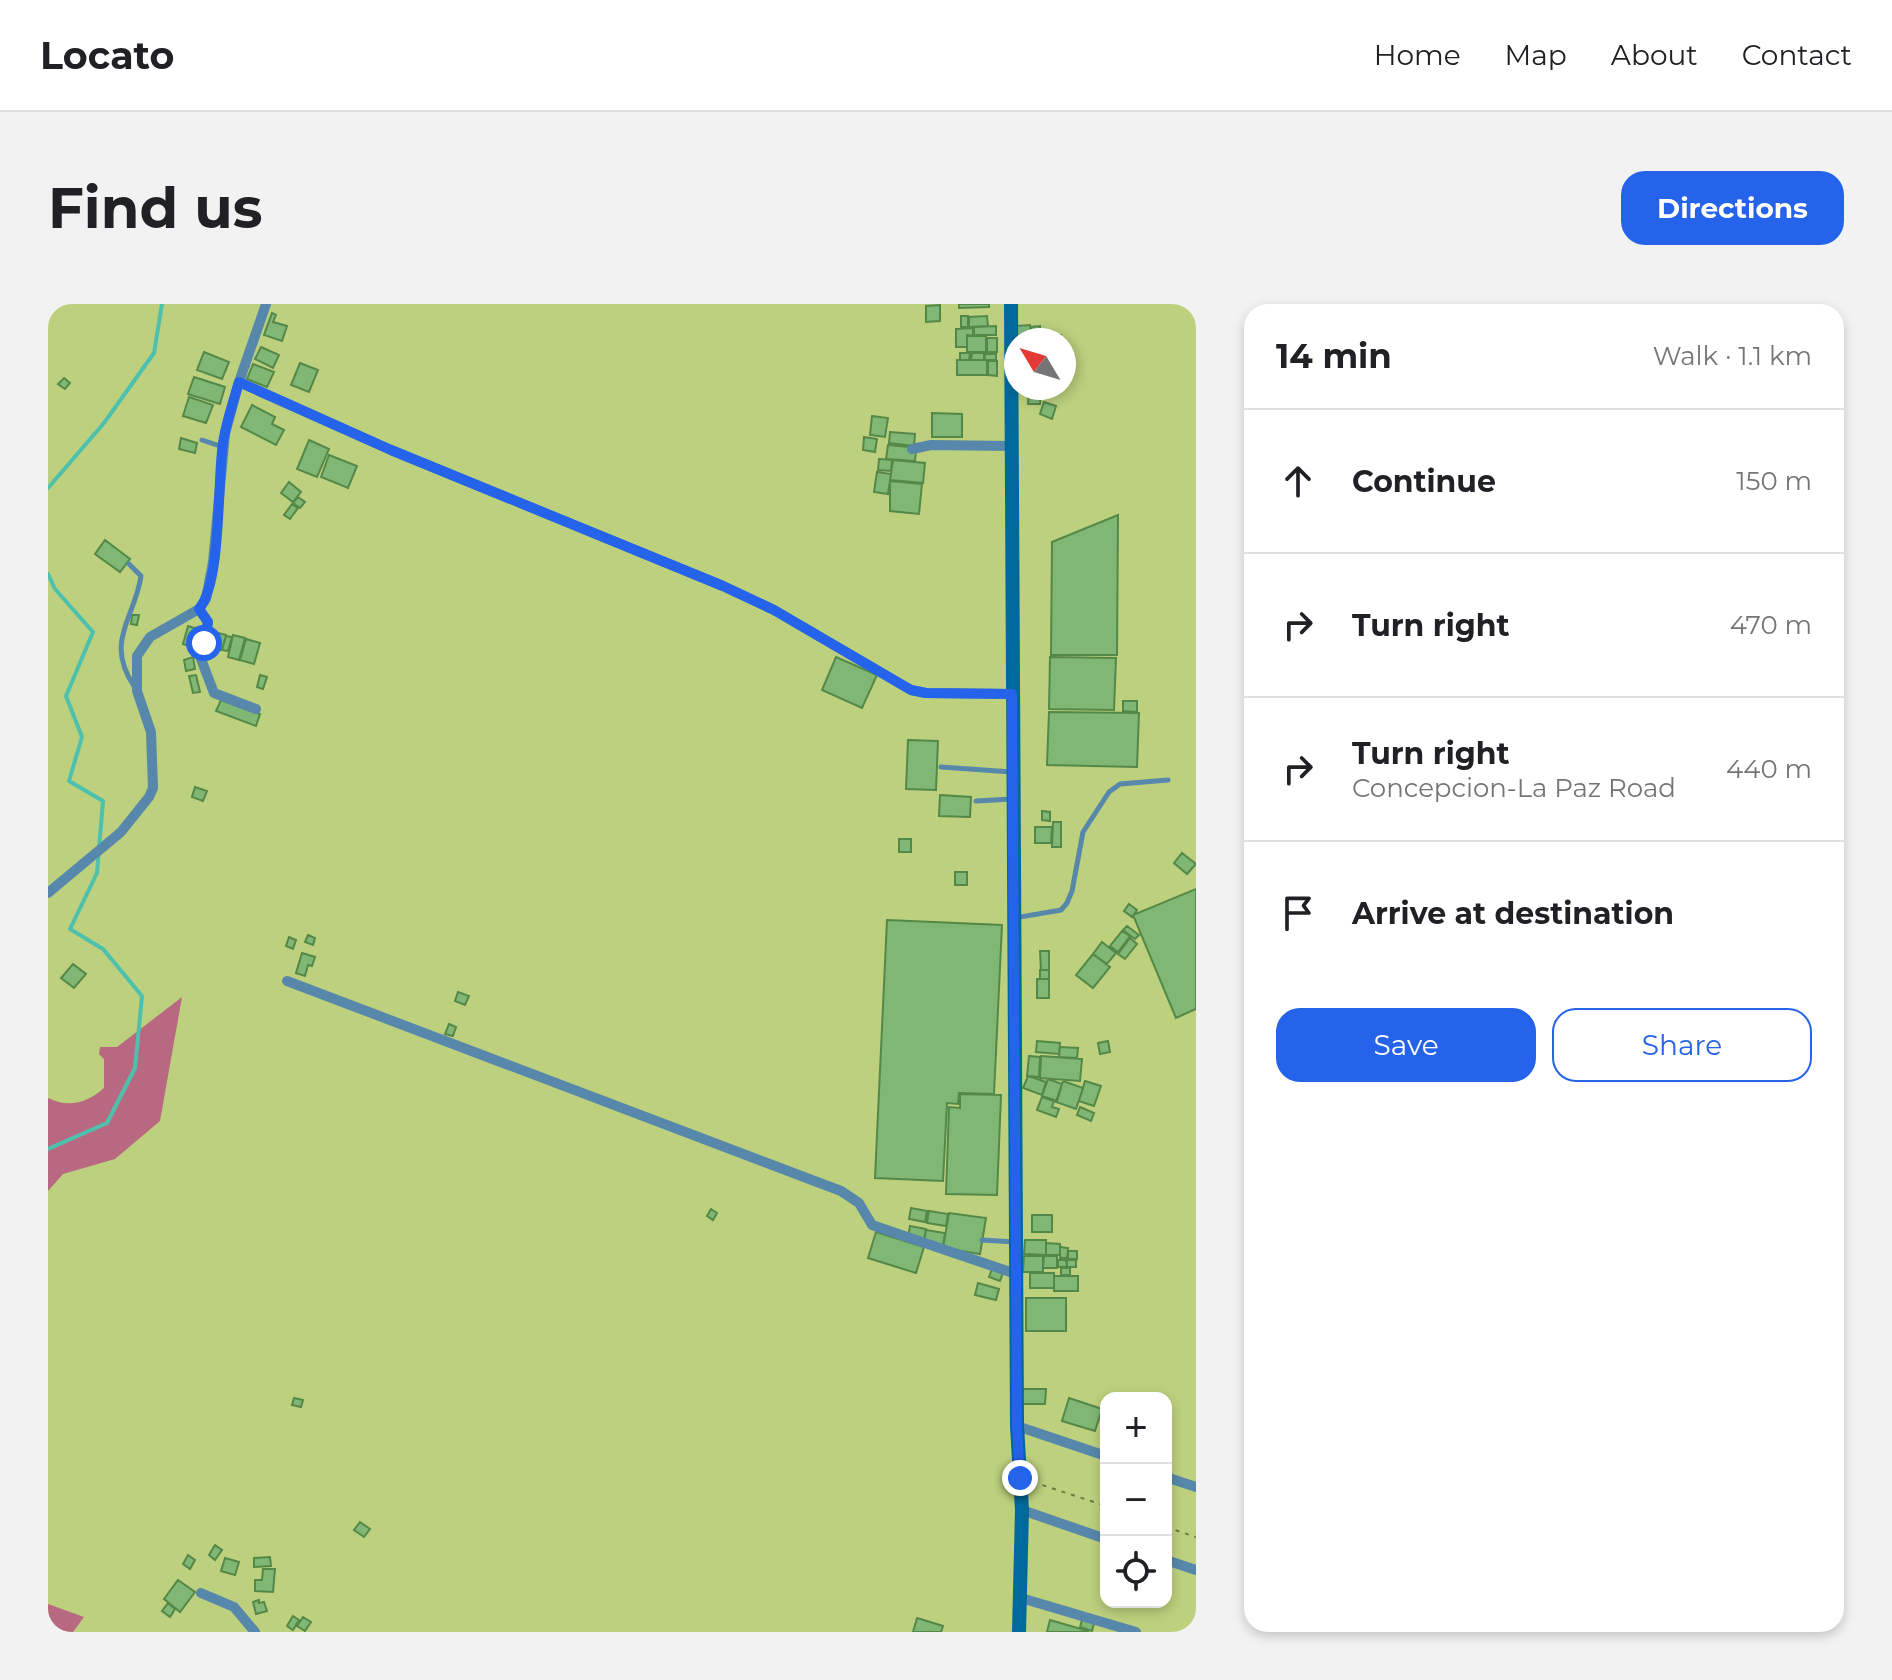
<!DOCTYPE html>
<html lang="en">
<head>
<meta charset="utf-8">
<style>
	body { margin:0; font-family:Montserrat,sans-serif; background:#f2f2f2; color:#202124 }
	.controls { position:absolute; right:24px; bottom:24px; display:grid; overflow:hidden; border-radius:16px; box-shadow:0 4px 12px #0003 }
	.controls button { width:72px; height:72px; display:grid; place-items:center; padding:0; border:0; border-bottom:2px solid #e0e0e0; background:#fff; color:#202124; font:40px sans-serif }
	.compass { position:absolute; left:956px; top:24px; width:72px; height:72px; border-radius:50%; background:#fff; box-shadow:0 4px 12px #0003; rotate:308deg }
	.stop { position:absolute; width:24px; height:24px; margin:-18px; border:6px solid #2563eb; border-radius:50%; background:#fff }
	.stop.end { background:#2563eb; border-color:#fff; box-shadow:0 2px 8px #0008 }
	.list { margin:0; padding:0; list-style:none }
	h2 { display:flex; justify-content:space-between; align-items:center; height:104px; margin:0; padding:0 32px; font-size:34px }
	h2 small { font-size:26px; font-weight:400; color:#757577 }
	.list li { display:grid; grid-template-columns:52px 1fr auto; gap:24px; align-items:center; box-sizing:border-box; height:144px; padding:0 32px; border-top:2px solid #e0e0e0 }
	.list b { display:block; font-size:30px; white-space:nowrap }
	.list p { margin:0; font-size:26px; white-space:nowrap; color:#757577 }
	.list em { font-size:26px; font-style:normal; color:#757577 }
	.actions { display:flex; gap:16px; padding:24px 32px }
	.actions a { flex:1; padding:18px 0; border:2px solid #2563eb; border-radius:24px; text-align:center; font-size:28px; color:#2563eb }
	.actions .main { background:#2563eb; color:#fff }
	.icon { flex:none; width:44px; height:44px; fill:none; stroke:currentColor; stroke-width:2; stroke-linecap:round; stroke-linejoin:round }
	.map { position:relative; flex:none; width:1148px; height:1328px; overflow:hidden; border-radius:24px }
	header { display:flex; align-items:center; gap:48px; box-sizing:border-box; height:112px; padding:0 40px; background:#fff; border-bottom:2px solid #e0e0e0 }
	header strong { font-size:38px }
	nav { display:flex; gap:44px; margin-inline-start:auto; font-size:28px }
	.intro { display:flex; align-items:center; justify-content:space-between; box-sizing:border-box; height:192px; padding:0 48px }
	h1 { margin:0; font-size:56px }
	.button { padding:20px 36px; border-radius:24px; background:#2563eb; color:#fff; font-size:28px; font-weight:700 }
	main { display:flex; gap:48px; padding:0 48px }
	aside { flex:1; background:#fff; border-radius:24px; box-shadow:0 4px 12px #0003 }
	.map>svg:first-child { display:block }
	.forest { fill:#b96882 }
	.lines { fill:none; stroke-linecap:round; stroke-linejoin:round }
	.stream { stroke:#4ec1ad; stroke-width:4 }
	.building { fill:#81b775; stroke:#548848; stroke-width:2 }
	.path { stroke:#6d7a40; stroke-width:2; stroke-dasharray:4 6; stroke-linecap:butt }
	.lane { stroke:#5788ab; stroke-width:5 }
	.street { stroke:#5788ab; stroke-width:10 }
	.secondary { stroke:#00699c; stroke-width:14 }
	.route { stroke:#2563eb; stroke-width:10 }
</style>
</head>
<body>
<header>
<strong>Locato</strong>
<nav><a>Home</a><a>Map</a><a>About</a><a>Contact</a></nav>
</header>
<div class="intro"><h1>Find us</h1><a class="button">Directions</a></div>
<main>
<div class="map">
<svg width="1148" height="1328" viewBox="0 0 1148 1328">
	<rect width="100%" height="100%" fill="#bcd07e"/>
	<path class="forest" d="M134,693L112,817L67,855L15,870L0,887V794C21,804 39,799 56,784V755L51,750L52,743H69Z
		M0,1300L36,1313L25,1328H0Z"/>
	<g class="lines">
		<path class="stream" d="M0,184L56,119L106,49L114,0
			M0,270L7,285L45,328L18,392L34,433L21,477L55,497L49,569L22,625L55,645L94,692L87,764L59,819L0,845"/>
	</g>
	<path class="building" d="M911,0H941V3L911,4Z
		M892,1V17L878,18V2Z
		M224,9L228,11L225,18L239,22L234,37L216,31Z
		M913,12H920V23H913Z
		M939,12L940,22L921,23V13Z
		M982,21L983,33L968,34V22Z
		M948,22V31H926V23Z
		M992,22V31H983V23Z
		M925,24V32L919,31V43H908V25Z
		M1013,31V36H985L984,32Z
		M919,32H938V48H919Z
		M939,34H949V48H939Z
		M213,43L231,51L225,64L207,55Z
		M156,48L181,58L174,75L149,66Z
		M912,49H922L921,56H912Z
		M924,49H936V56H923Z
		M937,50H948V56H937Z
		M909,56H939V71H909Z
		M940,57H949V72L940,71Z
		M252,59L270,66L261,88L243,81Z
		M205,60L226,68L219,83L199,75Z
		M146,73L177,83L172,100L140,90Z
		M16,74L22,79L17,85L10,80Z
		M981,86H993L992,100H980Z
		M141,93L165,101L158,119L135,112Z
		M996,98L1008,102L1004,115L992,110Z
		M204,101L227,113L224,120L236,126L228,141L193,123Z
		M884,109L914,110V133H884Z
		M824,112L840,114L837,133L822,131Z
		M842,128L867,130L866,142L841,139Z
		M816,133L829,135L827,148L815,146Z
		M133,134L149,139L147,149L131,145Z
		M261,136L281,145L269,173L249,165Z
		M840,141L862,143L868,147L867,157L838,155Z
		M281,151L309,162L300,184L273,173Z
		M831,155L844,156L843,167L830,166Z
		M845,156L877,159L875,179L842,176Z
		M829,168L843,170L840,190L826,188Z
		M842,177L874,180L871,210L842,207Z
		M241,178L253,188L245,198L233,189Z
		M250,193L257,198L252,204L245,199Z
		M244,200L250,204L242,215L236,211Z
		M1070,211L1069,351H1003L1004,238Z
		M57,236L82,255L72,268L47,250Z
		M84,311H91L89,321L83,320Z
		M140,322L153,326L148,344L135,340Z
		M162,327L178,331L174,346L158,342Z
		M185,331L197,334L191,356L180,353Z
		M178,332L184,333L180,347L174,346Z
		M198,335L212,339L206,360L192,356Z
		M145,353L147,365L138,367L136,356Z
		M788,353L829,371L814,404L774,386Z
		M1002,353L1068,354L1066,406L1001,405Z
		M148,371L152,388L145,389L141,372Z
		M212,371L219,373L215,385L209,383Z
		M173,396L212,410L208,422L168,407Z
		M1075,397H1089V408L1075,407Z
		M1001,408L1091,409L1089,463L999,461Z
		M860,436L890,437L888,486L858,485Z
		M147,483L159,487L155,497L144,493Z
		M892,491L923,493L922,513L891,512Z
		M994,507L1002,508V517L994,516Z
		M1005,518H1013V543H1004Z
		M987,523H1004L1003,539H987Z
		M851,535H863V548H851Z
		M1134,549L1148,560L1139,570L1126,559Z
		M907,568H919V581H907Z
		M1148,585V705L1128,714L1085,611Z
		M1081,600L1089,606L1084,613L1076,607Z
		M839,616L954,621L946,790L911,789L910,800L899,799L895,877L827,874Z
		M1079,622L1091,631L1087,635L1075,626Z
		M1074,627L1082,632L1070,648L1062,642Z
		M260,631L267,634L265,641L257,638Z
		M241,633L248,636L245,645L238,642Z
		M1082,634L1089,640L1077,655L1070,650Z
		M1054,638L1068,649L1059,660L1045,650Z
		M992,647H1001V666H993Z
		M254,649L267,653L264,662L260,661L257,672L248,669Z
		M1045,650L1062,663L1045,684L1028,671Z
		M25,660L38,670L26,684L13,674Z
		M992,666H1001V675H992Z
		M989,675H1001V694H989Z
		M410,688L421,692L417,701L407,697Z
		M401,720L408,723L405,732L397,730Z
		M989,737L1012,739L1011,750L988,748Z
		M1060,737L1062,748L1052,750L1050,739Z
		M1012,743L1030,744L1029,754L1011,753Z
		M981,752L992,753L991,773L979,772Z
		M993,752L1034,755L1032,777L992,774Z
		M980,772L998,778L994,791L975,784Z
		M1000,775L1014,780L1009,797L994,792Z
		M1015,777L1035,784L1028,805L1008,798Z
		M1037,777L1053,782L1046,802L1031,797Z
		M912,790L953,791L949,891L898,890L901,803L912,804Z
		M994,793L1006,797L1004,803L1011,805L1008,813L989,806Z
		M1032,803L1046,809L1043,817L1029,811Z
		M863,904L879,907L877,918L861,915Z
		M663,905L669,909L665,916L659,912Z
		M881,907L900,910L898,922L879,919Z
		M901,909L938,914L932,950L895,944Z
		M984,911H1004V928H984Z
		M862,922L878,925L876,936L860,934Z
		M878,926L897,929L895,941L876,938Z
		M828,928L876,943L868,969L820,954Z
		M977,936H998V951L976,950Z
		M998,939L1012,940V951H998Z
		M1012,943L1020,944L1019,954H1012Z
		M1020,947H1029V955H1020Z
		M976,952H995V968H975Z
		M996,952H1009V964H995Z
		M1010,956H1018L1019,963H1010Z
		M1019,956H1028V963H1019Z
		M1013,964H1022V971H1013Z
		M944,965L955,969L952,977L941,973Z
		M982,969H1006V984H982Z
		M1006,972H1030V987H1006Z
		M930,979L951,985L948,996L927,991Z
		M978,994H1018V1027H978Z
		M974,1085H998L997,1100H974Z
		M246,1094L255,1096L253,1103L244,1101Z
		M1021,1094L1054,1105L1047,1127L1014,1117Z
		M312,1218L322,1225L316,1233L306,1226Z
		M167,1241L174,1246L167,1256L161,1251Z
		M140,1251L147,1256L142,1265L135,1260Z
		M222,1253L223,1262L206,1263V1254Z
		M177,1254L191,1258L187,1271L173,1267Z
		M215,1265H227L225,1288L207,1287V1276H214Z
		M130,1276L147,1288L132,1308L116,1295Z
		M211,1296V1299L216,1298L219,1307L208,1310L205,1298Z
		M120,1299L127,1305L122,1313L114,1307Z
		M245,1312L251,1316L245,1326L239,1322Z
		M255,1313L263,1318L257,1327L249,1322Z
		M869,1314L895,1322L893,1328H865Z
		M1002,1316L1040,1327V1328H999Z
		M1034,1316L1046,1319L1044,1327L1032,1323Z"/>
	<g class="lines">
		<path class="path" d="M1139,0L1148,8
			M985,1178L1058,1202
			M1118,1223L1148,1233"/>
		<path class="lane" d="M154,136L175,143
			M81,260L93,272C87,314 56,337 86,382
			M893,463L964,468
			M928,497L964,495
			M967,614L1013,606L1019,599L1024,587L1035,528L1061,488L1072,480L1120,476
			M934,936L967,938"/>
		<path class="street" d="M191,78L343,146L675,282L726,306L863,386L878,389L964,390
			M864,145L883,141L963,142
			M151,305L160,318L153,355L166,389L208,405
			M0,589L73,528L101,493L105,484L103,428L89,387V352L102,333L151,305L158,295L165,258L177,130L191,78L218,0
			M239,677L793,887L811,899L824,921L968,970
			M969,1122L1058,1152
			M1118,1173L1148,1183
			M974,1206L1058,1235
			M1118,1256L1148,1266
			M153,1289L186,1303L207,1328
			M973,1294L1088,1328"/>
		<path class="secondary" d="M963,0L969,1122L974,1206L971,1328"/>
	</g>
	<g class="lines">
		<path class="route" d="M156,339L160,318L151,305C174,278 169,177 175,139C178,119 185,98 191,78L343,146L675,282L726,306L863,386L878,389L964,390L969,1122L972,1174"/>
	</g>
</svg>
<div class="controls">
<button>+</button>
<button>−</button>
<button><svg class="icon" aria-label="locate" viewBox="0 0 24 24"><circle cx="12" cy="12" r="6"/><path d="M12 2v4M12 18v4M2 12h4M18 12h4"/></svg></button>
</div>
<svg class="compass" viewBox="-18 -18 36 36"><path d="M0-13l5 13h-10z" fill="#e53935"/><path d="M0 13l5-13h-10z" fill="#757577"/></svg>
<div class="stop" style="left:156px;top:339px"></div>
<div class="stop end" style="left:972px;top:1174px"></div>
</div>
<aside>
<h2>14 min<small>Walk · 1.1 km</small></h2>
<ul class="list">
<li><svg class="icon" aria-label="ahead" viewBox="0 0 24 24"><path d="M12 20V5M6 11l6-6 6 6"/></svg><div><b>Continue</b></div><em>150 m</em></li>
<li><svg class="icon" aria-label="right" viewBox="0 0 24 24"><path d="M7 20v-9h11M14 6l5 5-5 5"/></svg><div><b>Turn right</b></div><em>470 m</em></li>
<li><svg class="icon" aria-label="right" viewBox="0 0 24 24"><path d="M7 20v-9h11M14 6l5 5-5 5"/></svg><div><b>Turn right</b><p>Concepcion-La Paz Road</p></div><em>440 m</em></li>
<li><svg class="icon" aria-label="arrive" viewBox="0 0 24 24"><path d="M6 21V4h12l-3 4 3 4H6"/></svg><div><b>Arrive at destination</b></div></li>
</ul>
<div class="actions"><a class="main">Save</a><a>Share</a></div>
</aside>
</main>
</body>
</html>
